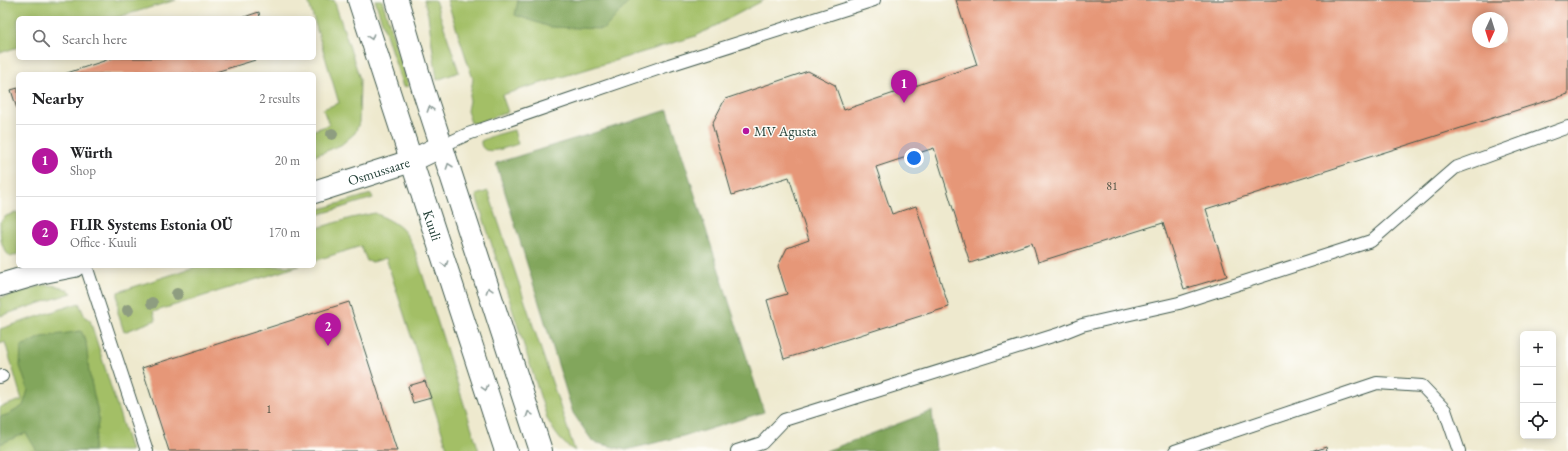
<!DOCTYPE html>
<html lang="en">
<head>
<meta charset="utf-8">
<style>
	body { margin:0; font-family:"EB Garamond",serif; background:#f2f2f2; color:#202124 }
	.controls { position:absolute; right:12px; bottom:12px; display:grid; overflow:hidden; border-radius:6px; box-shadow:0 2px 10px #0003 }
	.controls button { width:36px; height:36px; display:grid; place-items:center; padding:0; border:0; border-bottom:1px solid #e0e0e0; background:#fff; color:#202124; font:20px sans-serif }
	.compass { position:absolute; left:1472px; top:12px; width:36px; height:36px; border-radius:50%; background:#fff; box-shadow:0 2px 10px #0003; rotate:184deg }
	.you { position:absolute; left:914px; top:158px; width:14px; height:14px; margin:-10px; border:3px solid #fff; border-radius:50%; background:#1a73e8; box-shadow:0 0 0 6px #1a73e833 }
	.badge { display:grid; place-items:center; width:26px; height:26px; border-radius:50%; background:#b5179e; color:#fff; font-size:13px; font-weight:700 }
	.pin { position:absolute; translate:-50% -33px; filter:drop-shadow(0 1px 2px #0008) }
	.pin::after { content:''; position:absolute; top:21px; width:14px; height:12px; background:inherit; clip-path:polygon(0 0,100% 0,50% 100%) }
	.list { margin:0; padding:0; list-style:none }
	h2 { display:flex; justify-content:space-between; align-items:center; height:52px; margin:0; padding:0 16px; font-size:17px }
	h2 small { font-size:13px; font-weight:400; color:#757577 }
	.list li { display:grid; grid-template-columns:26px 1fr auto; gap:12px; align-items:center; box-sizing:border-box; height:72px; padding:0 16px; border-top:1px solid #e0e0e0 }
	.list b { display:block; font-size:15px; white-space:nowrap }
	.list p { margin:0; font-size:13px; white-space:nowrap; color:#757577 }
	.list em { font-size:13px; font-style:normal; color:#757577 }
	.icon { flex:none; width:22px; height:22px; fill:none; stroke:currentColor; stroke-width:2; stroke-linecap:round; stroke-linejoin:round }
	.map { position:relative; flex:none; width:1568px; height:451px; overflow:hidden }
	.search { position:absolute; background:#fff; box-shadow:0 2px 10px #0003; left:16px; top:16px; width:300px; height:44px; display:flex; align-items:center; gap:10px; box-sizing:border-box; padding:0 14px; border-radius:6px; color:#757577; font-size:15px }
	.panel { position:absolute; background:#fff; box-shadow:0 2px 10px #0003; left:16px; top:72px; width:300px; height:196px; border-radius:6px }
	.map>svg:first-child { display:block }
	.green { fill:#a3bf66; stroke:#617e4d }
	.forest { fill:#82a65b; stroke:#507248 }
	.building { fill:#e69778; fill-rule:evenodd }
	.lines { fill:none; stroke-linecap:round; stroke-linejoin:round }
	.lane-casing { stroke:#3e574b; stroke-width:14 }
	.street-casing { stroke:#3e574b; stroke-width:24 }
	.secondary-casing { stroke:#3e574b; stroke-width:24 }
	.lane { stroke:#fff; stroke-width:12 }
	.street { stroke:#fff; stroke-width:22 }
	.secondary { stroke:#fff; stroke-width:22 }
	.tree { fill:#8e9d80 }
	.oneway { stroke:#8f9e9a }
	.poi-dot { fill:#b5179e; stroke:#fdfcf7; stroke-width:1.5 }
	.labels { text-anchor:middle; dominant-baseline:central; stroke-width:3; stroke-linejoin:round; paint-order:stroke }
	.number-label { font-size:12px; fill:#515445 }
	.poi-label { font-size:14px; fill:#1f3d34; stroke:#fdfcf7; text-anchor:start }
	.street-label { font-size:14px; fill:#1f3d34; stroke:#fdfcf7 }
</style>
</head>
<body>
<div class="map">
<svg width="1568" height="451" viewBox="0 0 1568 451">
	<rect width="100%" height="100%" fill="#fdfcf7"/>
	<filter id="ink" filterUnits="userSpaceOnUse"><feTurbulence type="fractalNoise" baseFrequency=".025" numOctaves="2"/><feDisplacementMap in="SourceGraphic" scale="8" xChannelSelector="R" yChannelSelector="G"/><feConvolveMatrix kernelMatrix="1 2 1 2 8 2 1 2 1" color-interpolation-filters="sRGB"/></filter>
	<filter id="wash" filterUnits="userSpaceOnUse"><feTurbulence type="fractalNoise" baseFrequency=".012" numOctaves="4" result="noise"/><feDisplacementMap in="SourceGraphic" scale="16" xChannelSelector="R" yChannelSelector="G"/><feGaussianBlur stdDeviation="0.9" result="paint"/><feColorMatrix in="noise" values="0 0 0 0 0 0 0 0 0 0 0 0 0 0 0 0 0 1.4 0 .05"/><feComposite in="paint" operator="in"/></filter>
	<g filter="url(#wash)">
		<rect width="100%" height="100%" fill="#eee9ce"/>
		<path class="green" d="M0,0H176L115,18H18V47L0,53Z
			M308,0H334L360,79L359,123L355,133L341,145L314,156V130L329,125L323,109L339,103Z
			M375,0H382L409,86L403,87Z
			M424,0H435L459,72L437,80L428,15Z
			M447,0H764L696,36L502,95L508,112L477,123H471L467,111L473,79Z
			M514,130L518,144C511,146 488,155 483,148C481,146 481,144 481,141L492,136Z
			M488,191L575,451C561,443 554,432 547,418L476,195Z
			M371,194L373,198L314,216V211Z
			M18,212V254L11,257C0,249 0,235 0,222L6,216Z
			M375,213C398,224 405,227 415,251L479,451H448L386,258L373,262L367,261L361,246L314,261V229L351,218Z
			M198,266H299L153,312L156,320L124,332L118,313V292Z
			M44,285C55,285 63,286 72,293L0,316V298Z
			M79,303L85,317L90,320L131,451H0V407L22,400L5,342L0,344V329Z"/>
		<path class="forest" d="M518,0H629L627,4L604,29L550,27L515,15Z
			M668,110L764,412L703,431L626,450L593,442L573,413L496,163Z
			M81,331L86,341L89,372L99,418L93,451H37L26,433L0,444V417L9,414L23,406L28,390L20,366L21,346L42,337Z
			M932,411L936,451H826Z"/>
		<g id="blocks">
			<path class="building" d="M956,0H1568V94L1206,209L1227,276L1184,289L1163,223L1038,262L1032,243L970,263L934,148L876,167L892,214L916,206L949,307L784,359L767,300L787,294L778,266L787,248L809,240L789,177L732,195L712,124L725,99L808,71L835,85L844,110L977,65ZM1478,18H1502V42H1478Z
				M259,12L260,18H241Z
				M113,58H262L209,74H64Z
				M18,88V112L11,90Z
				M349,302L397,451H169L142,368Z
				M425,381L431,398L413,403L408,386Z
				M1326,447L1327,451H1311L1317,449V450Z"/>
		</g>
	</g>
	<g filter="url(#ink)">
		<use href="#blocks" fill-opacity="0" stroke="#3e574b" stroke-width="1"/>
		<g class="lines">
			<defs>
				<path id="lane" d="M442,146L468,134L669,65L874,0
					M86,266L147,451
					M0,377L2,376
					M737,451L762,443L784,420L1062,333L1082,325L1179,303L1371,241L1455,168L1568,127
					M1175,451L1377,383L1422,386L1445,410L1459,451"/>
				<g id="street">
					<path id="s1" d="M314,192L411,161L442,146"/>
					<path d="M0,285L44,272L74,266"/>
				</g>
				<g id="secondary">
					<path id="s2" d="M359,0L506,451"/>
					<path d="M397,0L423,89L541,451"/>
				</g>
			</defs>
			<use href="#lane" class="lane-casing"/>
			<use href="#street" class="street-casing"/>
			<use href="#secondary" class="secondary-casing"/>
			<use href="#lane" class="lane"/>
			<use href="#street" class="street"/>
			<use href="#secondary" class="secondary"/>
		</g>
		<g class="tree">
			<circle cx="332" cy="134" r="6"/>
			<circle cx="177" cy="294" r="6"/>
			<circle cx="152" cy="303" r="6"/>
			<circle cx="128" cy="310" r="6"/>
		</g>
		<defs><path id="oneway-chevron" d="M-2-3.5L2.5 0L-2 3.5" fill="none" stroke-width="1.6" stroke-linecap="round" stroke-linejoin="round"/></defs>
		<g class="oneway">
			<use href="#oneway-chevron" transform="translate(371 37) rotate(72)"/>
			<use href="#oneway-chevron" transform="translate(430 109) rotate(-108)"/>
			<use href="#oneway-chevron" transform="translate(449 166) rotate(-109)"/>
			<use href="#oneway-chevron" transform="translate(445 264) rotate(72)"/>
			<use href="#oneway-chevron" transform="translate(489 290) rotate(-108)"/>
			<use href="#oneway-chevron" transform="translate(485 388) rotate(72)"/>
			<use href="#oneway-chevron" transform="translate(529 414) rotate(-108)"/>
		</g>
	</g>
	<circle class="poi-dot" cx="746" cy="131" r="4"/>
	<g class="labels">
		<g class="number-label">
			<text x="1112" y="186">81</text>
			<text x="269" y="409">1</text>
		</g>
		<g class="poi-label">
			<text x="754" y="131">MV Agusta</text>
		</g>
		<g class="street-label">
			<text stroke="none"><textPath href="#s1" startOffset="68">Osmussaare</textPath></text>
			<text stroke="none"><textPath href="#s2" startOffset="237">Kuuli</textPath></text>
		</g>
	</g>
</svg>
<div class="controls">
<button>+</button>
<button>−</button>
<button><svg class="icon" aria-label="locate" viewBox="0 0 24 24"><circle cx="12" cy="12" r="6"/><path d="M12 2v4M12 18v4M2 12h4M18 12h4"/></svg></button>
</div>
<svg class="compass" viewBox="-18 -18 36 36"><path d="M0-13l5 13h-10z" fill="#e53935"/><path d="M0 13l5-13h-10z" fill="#757577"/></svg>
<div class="you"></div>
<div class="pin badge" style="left:904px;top:103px">1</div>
<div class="pin badge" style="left:328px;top:346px">2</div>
<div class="search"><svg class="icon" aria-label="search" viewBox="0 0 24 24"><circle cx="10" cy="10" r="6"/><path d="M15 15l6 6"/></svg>Search here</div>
<section class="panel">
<h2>Nearby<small>2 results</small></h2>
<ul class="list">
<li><span class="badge">1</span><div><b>Würth</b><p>Shop</p></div><em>20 m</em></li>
<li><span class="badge">2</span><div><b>FLIR Systems Estonia OÜ</b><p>Office · Kuuli</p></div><em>170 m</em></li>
</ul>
</section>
</div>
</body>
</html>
